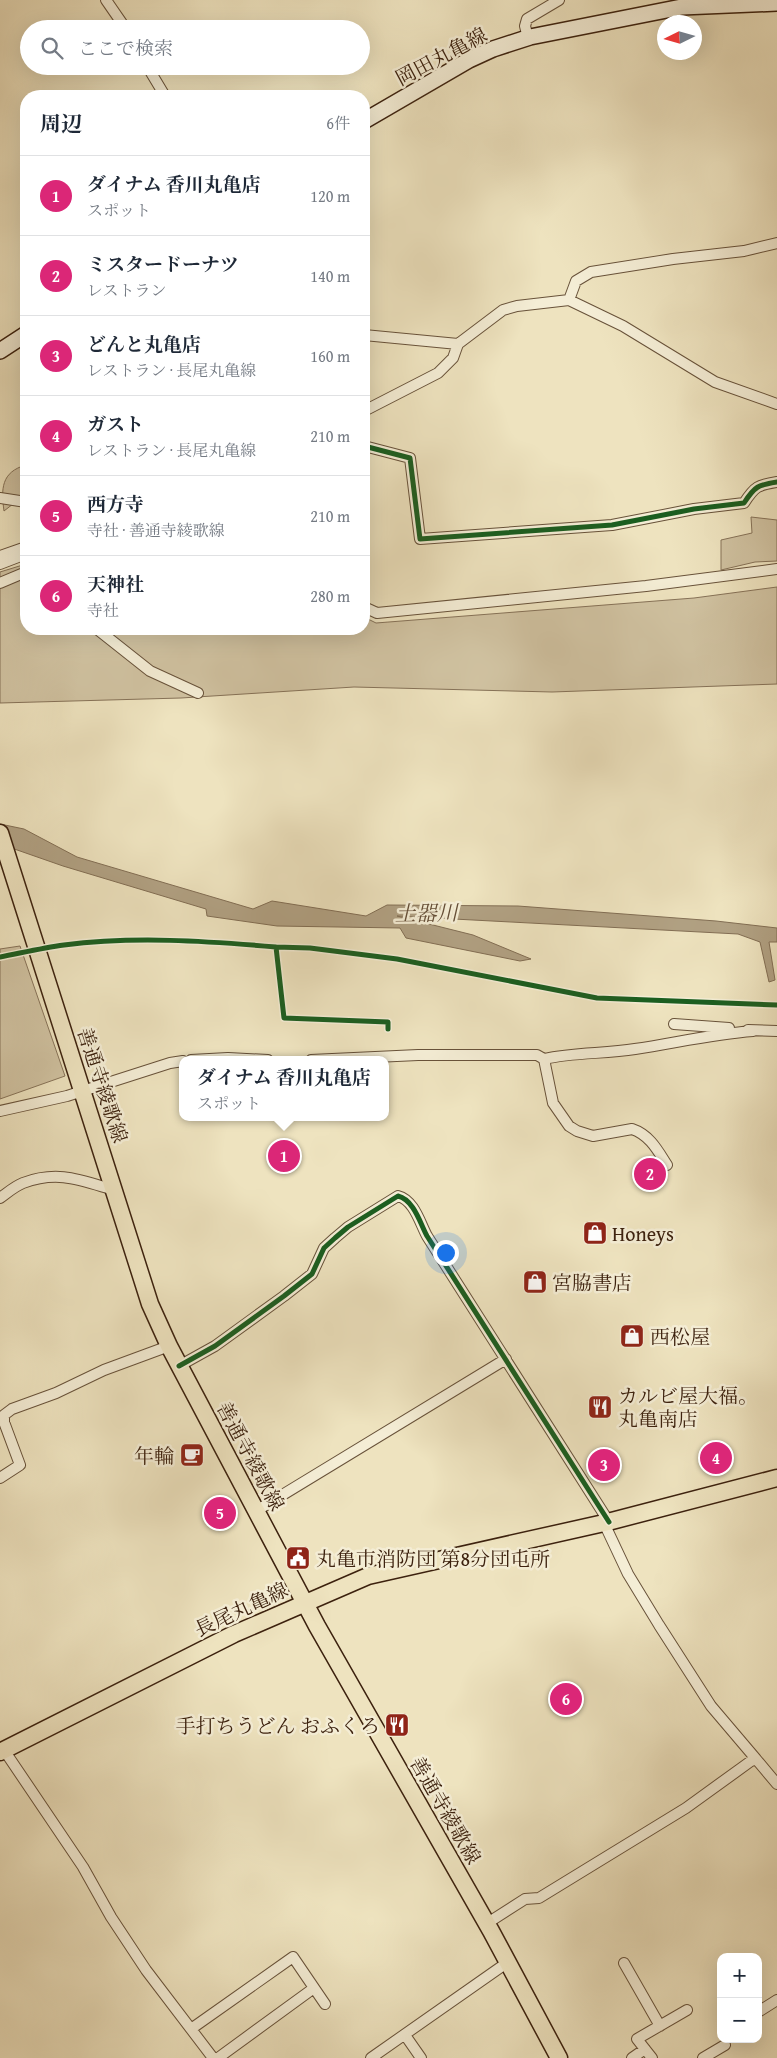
<!DOCTYPE html>
<html lang="ja">
<head>
<meta charset="utf-8">
<style>
	body { margin:0; font-family:"Gentium Book Plus","Noto Serif JP",serif; background:#f6f6f7; color:#1f2937 }
	.controls { position:absolute; right:15px; bottom:15px; display:grid; overflow:hidden; border-radius:10px; box-shadow:0 5px 20px #0002 }
	.controls button { width:45px; height:45px; display:grid; place-items:center; padding:0; border:0; border-bottom:1px solid #e0e1e3; background:#fff; color:#1f2937; font:25px sans-serif }
	.compass { position:absolute; left:657px; top:15px; width:45px; height:45px; border-radius:50%; background:#fff; box-shadow:0 5px 20px #0002; rotate:265deg }
	.you { position:absolute; left:445px; top:1252px; width:18px; height:18px; margin:-12px; border:4px solid #fff; border-radius:50%; background:#1a73e8; box-shadow:0 0 0 8px #1a73e833 }
	.badge { display:grid; place-items:center; width:32px; height:32px; border-radius:50%; background:#db2777; color:#fff; font-size:16px; font-weight:700 }
	.pin { position:absolute; translate:-50% -50%; border:2px solid #fff; box-shadow:0 1px 5px #0006 }
	.popup { position:absolute; left:179px; top:1056px; width:210px; height:65px; box-sizing:border-box; display:grid; place-content:center; border-radius:10px; background:#fff; filter:drop-shadow(0 1px 4px #0005); font-size:16px; white-space:nowrap; color:#747a83 }
	.popup b { font-size:19px; color:#1f2937 }
	.popup::after { content:''; position:absolute; left:50%; top:100%; margin-left:-10px; border:10px solid transparent; border-top-color:#fff }
	.list { margin:0; padding:0; list-style:none }
	h2 { display:flex; justify-content:space-between; align-items:center; height:65px; margin:0; padding:0 20px; font-size:21px }
	h2 small { font-size:16px; font-weight:400; color:#747a83 }
	.list li { display:grid; grid-template-columns:32px 1fr auto; gap:15px; align-items:center; box-sizing:border-box; height:80px; padding:0 20px; border-top:1px solid #e0e1e3 }
	.list b { display:block; font-size:19px; white-space:nowrap }
	.list p { margin:0; font-size:16px; white-space:nowrap; color:#747a83 }
	.list em { font-size:16px; font-style:normal; color:#747a83 }
	.icon { flex:none; width:28px; height:28px; fill:none; stroke:currentColor; stroke-width:2; stroke-linecap:round; stroke-linejoin:round }
	.map { position:relative; flex:none; width:777px; height:2058px; overflow:hidden }
	.search { position:absolute; background:#fff; box-shadow:0 5px 20px #0002; left:20px; top:20px; width:350px; height:55px; display:flex; align-items:center; gap:12px; box-sizing:border-box; padding:0 18px; border-radius:28px; color:#747a83; font-size:19px }
	.panel { position:absolute; background:#fff; box-shadow:0 5px 20px #0002; left:20px; top:90px; width:350px; height:545px; border-radius:20px }
	.map>svg:first-child { display:block }
	.green { fill:#d0c2a1; stroke:#867258 }
	.water { fill:#b1a183; stroke:#826e54 }
	.lines { fill:none; stroke-linecap:round; stroke-linejoin:round }
	.street-casing { stroke:#68523a; stroke-width:12 }
	.secondary-casing { stroke:#3c210e; stroke-width:18 }
	.primary-casing { stroke:#3c210e; stroke-width:19 }
	.street { stroke:#f4edd5; stroke-width:10 }
	.secondary { stroke:#f4edd5; stroke-width:15 }
	.primary { stroke:#eee3bf; stroke-width:16 }
	.cycleway-casing { stroke:#f4edd5; stroke-width:8 }
	.cycleway { stroke:#1b5e20; stroke-width:5 }
	.labels { text-anchor:middle; dominant-baseline:central; stroke-width:5; stroke-linejoin:round; paint-order:stroke }
	.street-label { font-size:20px; fill:#3c210e; stroke:#f4edd5 }
	.poi-label { font-size:20px; fill:#3c210e; stroke:#f4edd5; text-anchor:start }
	.water-label { font-size:21px; font-style:italic; fill:#654e37; stroke:#f4edd5 }
</style>
</head>
<body>
<div class="map">
<svg width="777" height="2058" viewBox="0 0 777 2058">
	<rect width="100%" height="100%" fill="#eee3bf"/>
	<filter id="stains"><feTurbulence type="fractalNoise" baseFrequency=".004" numOctaves="4"/><feColorMatrix values="0 0 0 0 .2 0 0 0 0 .09 0 0 0 0 .02 0 0 0 .5 -.17"/></filter>
	<radialGradient id="worn" r=".72"><stop offset=".6" stop-color="#630" stop-opacity="0"/><stop offset="1" stop-color="#630" stop-opacity=".3"/></radialGradient>
	<path class="green" d="M26,465V500H18L4,511C1,489 1,472 26,465Z
		M751,517L777,520V561L755,562L721,570V540L752,533Z
		M26,564V629H364V617L376,623L694,598L777,587V684L552,692L354,687L181,698L0,703V572Z
		M20,946L65,1076L0,1099V949Z"/>
	<path class="water" d="M0,824L24,829L77,857L253,909L272,901L366,916L387,905L518,906L716,921L777,928V942H769L775,980L769,982L760,942L738,934L397,916L473,935L531,959L520,961L406,938L400,928L277,926L207,916L206,909L63,866L0,844Z"/>
	<g class="lines">
		<defs>
			<path id="street" d="M106,0L126,29
				M528,38L525,26L527,19L559,0
				M147,66L165,96
				M569,300L576,281L591,272L673,259L744,251L777,243
				M364,335L458,344
				M364,411L438,373L453,358L458,344L503,310L517,306L569,300L623,326L715,382L777,404
				M364,446L410,458L420,539L612,525L694,509L744,503C755,486 758,485 777,482
				M0,498L26,502
				M0,556L26,547
				M0,564L26,554
				M0,583L26,572
				M364,607L377,613L646,586L777,569
				M97,629L150,671L198,693
				M674,1024L729,1028
				M748,1030L777,1031
				M544,1059C574,1052 605,1054 635,1049C675,1043 713,1034 753,1031
				M191,1060L228,1058L268,1060
				M311,1060L418,1055H537L544,1059L553,1103L569,1126L577,1131L593,1136L632,1129C650,1135 658,1151 667,1165
				M0,1111L67,1096L170,1063L183,1061
				M0,1198C7,1193 15,1186 23,1183C58,1170 80,1180 114,1190
				M179,1366L215,1346L284,1296L312,1274L324,1248L335,1238L348,1227L398,1196C414,1200 420,1223 427,1236L609,1522
				M0,1478L20,1465L4,1422V1415L12,1409L56,1393L104,1370L169,1346
				M256,1511L506,1359
				M604,1523L628,1574L659,1625L711,1706L756,1759
				M4,1750L83,1867L111,1917L146,1970L213,2058
				M486,1924L525,1899L539,1898L686,1808L751,1761L756,1759L777,1784
				M624,1963L660,2026
				M758,2012L777,2000
				M191,2029L293,1957L325,2004
				M405,2035L421,2058
				M218,2058L314,1988
				M371,2058L508,1962
				M632,2058L645,2049
				M652,2058L637,2039L687,2010
				M703,2058L725,2045"/>
			<path id="secondary" d="M364,121L469,60L493,49L530,37L682,7L777,3
				M0,351L26,334"/>
			<path id="primary" d="M0,833L150,1304L169,1346L317,1626L491,1931L559,2058
				M0,1752L234,1634L368,1576L604,1523L777,1478"/>
		</defs>
		<use href="#street" class="street-casing"/>
		<use href="#secondary" class="secondary-casing"/>
		<use href="#primary" class="primary-casing"/>
		<use href="#street" class="street"/>
		<use href="#secondary" class="secondary"/>
		<use href="#primary" class="primary"/>
		<defs>
			<path id="cycleway" d="M364,446L410,458L420,539L612,525L694,509L744,503C755,486 758,485 777,482
				M0,957C21,953 42,948 64,945C134,936 206,941 276,947
				M388,1029V1022L284,1018L276,947L310,948L397,959L597,998L777,1005
				M179,1366L215,1346L284,1296L312,1274L324,1248L335,1238L348,1227L398,1196C414,1200 420,1223 427,1236L609,1522"/>
		</defs>
		<use href="#cycleway" class="cycleway-casing"/>
		<use href="#cycleway" class="cycleway"/>
	</g>
	<defs>
		<symbol id="shop-square" viewBox="-11 -11 22 22"><rect x="-9" y="-9" width="18" height="18" rx="4" fill="#8f2418" stroke="#f4edd5"/><path d="M-5-2.5h2.3a2.7 3.5 0 0 1 5.4 0H5L5.5 6h-11ZM-1.5-2.5h3a1.5 2.3 0 0 0-3 0Z" fill="#fff"/></symbol>
		<symbol id="restaurant-square" viewBox="-11 -11 22 22"><rect x="-9" y="-9" width="18" height="18" rx="4" fill="#8f2418" stroke="#f4edd5"/><path d="M-5-6h1v4h1v-4h1v4h1v-4h1v5L-1.5 .5V6h-2V.5L-5-1ZM5-6V6H3V1.5H1.5Q1.5-4 5-6Z" fill="#fff"/></symbol>
		<symbol id="cafe-square" viewBox="-11 -11 22 22"><rect x="-9" y="-9" width="18" height="18" rx="4" fill="#8f2418" stroke="#f4edd5"/><path d="M-5.5-4.5H6V0H3Q3 3.5 0 3.5H-2.5Q-5.5 3.5-5.5 0ZM3-3.2v2h1.7v-2ZM-6 4.5H4V6H-6Z" fill="#fff"/></symbol>
		<symbol id="civic-square" viewBox="-11 -11 22 22"><rect x="-9" y="-9" width="18" height="18" rx="4" fill="#8f2418" stroke="#f4edd5"/><path d="M-.6-6.5H3V-4.5H.6V-3L4-1V1h2V6H-6V1h2V-1L-.6-3ZM-1.2 2.5V6h2.4V2.5Z" fill="#fff"/></symbol>
	</defs>
	<g fill-rule="evenodd">
		<use href="#shop-square" x="581" y="1219" width="28" height="28"/>
		<use href="#shop-square" x="521" y="1268" width="28" height="28"/>
		<use href="#shop-square" x="618" y="1322" width="28" height="28"/>
		<use href="#restaurant-square" x="586" y="1393" width="28" height="28"/>
		<use href="#cafe-square" x="178" y="1441" width="28" height="28"/>
		<use href="#civic-square" x="284" y="1544" width="28" height="28"/>
		<use href="#restaurant-square" x="383" y="1711" width="28" height="28"/>
	</g>
	<g class="labels">
		<g class="street-label">
			<text transform="translate(441 56) rotate(-28)">岡田丸亀線</text>
			<text transform="translate(103 1085) rotate(72)">善通寺綾歌線</text>
			<text transform="translate(251 1456) rotate(62)">善通寺綾歌線</text>
			<text transform="translate(241 1609) rotate(-25)">長尾丸亀線</text>
			<text transform="translate(446 1810) rotate(60)">善通寺綾歌線</text>
		</g>
		<g class="poi-label">
			<text x="612" y="1233">Honeys</text>
			<text x="552" y="1282">宮脇書店</text>
			<text x="650" y="1336">西松屋</text>
			<text x="618" y="1395">カルビ屋大福。<tspan x="618" dy="23">丸亀南店</tspan></text>
			<text x="174" y="1455" text-anchor="end">年輪</text>
			<text x="316" y="1558">丸亀市消防団 第8分団屯所</text>
			<text x="380" y="1725" text-anchor="end">手打ちうどん おふくろ</text>
		</g>
		<g class="water-label">
			<text transform="translate(426 913) rotate(-1)">土器川</text>
		</g>
	</g>
	<rect width="100%" height="100%" filter="url(#stains)"/>
	<rect width="100%" height="100%" fill="url(#worn)"/>
</svg>
<div class="controls">
<button>+</button>
<button>−</button>
</div>
<svg class="compass" viewBox="-18 -18 36 36"><path d="M0-13l5 13h-10z" fill="#e53935"/><path d="M0 13l5-13h-10z" fill="#747a83"/></svg>
<div class="you"></div>
<div class="pin badge" style="left:284px;top:1156px">1</div>
<div class="popup"><b>ダイナム 香川丸亀店</b>スポット</div>
<div class="pin badge" style="left:650px;top:1174px">2</div>
<div class="pin badge" style="left:604px;top:1465px">3</div>
<div class="pin badge" style="left:716px;top:1458px">4</div>
<div class="pin badge" style="left:220px;top:1513px">5</div>
<div class="pin badge" style="left:566px;top:1699px">6</div>
<div class="search"><svg class="icon" aria-label="search" viewBox="0 0 24 24"><circle cx="10" cy="10" r="6"/><path d="M15 15l6 6"/></svg>ここで検索</div>
<section class="panel">
<h2>周辺<small>6件</small></h2>
<ul class="list">
<li><span class="badge">1</span><div><b>ダイナム 香川丸亀店</b><p>スポット</p></div><em>120 m</em></li>
<li><span class="badge">2</span><div><b>ミスタードーナツ</b><p>レストラン</p></div><em>140 m</em></li>
<li><span class="badge">3</span><div><b>どんと丸亀店</b><p>レストラン · 長尾丸亀線</p></div><em>160 m</em></li>
<li><span class="badge">4</span><div><b>ガスト</b><p>レストラン · 長尾丸亀線</p></div><em>210 m</em></li>
<li><span class="badge">5</span><div><b>西方寺</b><p>寺社 · 善通寺綾歌線</p></div><em>210 m</em></li>
<li><span class="badge">6</span><div><b>天神社</b><p>寺社</p></div><em>280 m</em></li>
</ul>
</section>
</div>
</body>
</html>
